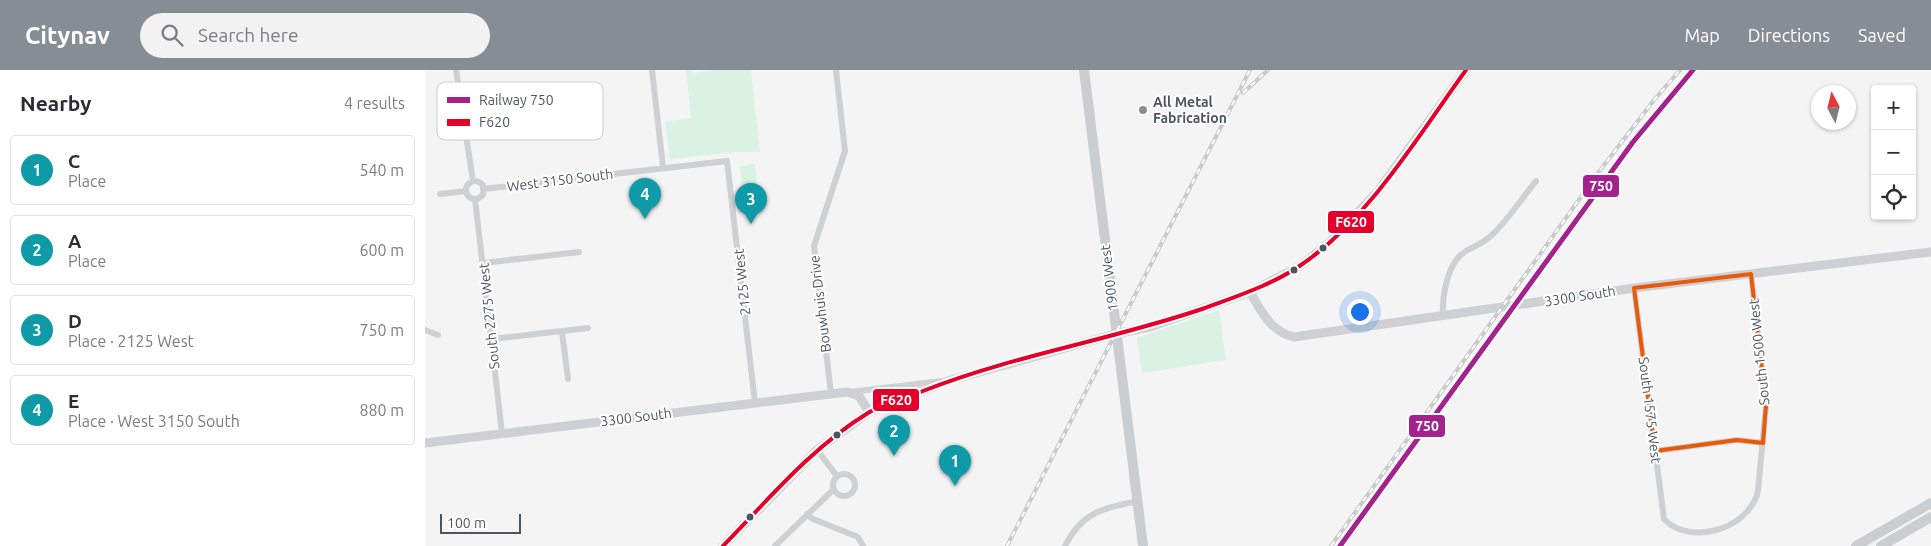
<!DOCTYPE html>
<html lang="en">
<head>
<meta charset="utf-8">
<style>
	body { margin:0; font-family:Ubuntu,sans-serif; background:#f2f2f3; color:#2b2b33 }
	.controls { position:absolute; right:15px; top:15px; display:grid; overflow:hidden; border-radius:5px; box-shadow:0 1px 4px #0004 }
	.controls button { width:45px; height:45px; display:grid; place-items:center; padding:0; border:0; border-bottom:1px solid #e1e1e2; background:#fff; color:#2b2b33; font:25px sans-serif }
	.compass { position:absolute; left:1386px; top:15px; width:45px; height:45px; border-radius:50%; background:#fff; box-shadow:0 1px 4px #0004; rotate:353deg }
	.scale { position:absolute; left:15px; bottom:12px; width:81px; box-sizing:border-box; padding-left:5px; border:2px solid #4a5661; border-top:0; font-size:14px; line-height:18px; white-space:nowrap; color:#4a5661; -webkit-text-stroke:4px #fff; paint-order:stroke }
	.you { position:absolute; left:934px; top:241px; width:18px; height:18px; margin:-12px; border:4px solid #fff; border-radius:50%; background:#1a73e8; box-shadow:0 0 0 8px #1a73e833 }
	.badge { display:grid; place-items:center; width:32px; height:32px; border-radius:50%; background:#868d94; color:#fff; font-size:16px; font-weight:700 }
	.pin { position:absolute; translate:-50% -41px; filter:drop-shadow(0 1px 2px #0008) }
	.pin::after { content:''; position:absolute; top:26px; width:18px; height:15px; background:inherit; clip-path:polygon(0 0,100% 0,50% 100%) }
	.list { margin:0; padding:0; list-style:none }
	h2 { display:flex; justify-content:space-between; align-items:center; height:65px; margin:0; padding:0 20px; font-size:21px }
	h2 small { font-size:16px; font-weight:400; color:#7c7c81 }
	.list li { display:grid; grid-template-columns:32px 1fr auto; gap:15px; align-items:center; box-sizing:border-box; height:70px; margin:0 10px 10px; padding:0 10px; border:1px solid #e1e1e2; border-radius:5px }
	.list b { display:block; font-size:19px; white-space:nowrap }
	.list p { margin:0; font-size:16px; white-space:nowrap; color:#7c7c81 }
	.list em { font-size:16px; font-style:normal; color:#7c7c81 }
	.icon { flex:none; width:28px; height:28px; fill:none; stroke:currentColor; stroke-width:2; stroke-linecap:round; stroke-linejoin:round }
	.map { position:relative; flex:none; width:1506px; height:476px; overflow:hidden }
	header { display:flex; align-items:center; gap:30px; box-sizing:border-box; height:70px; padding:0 25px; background:#868d94; color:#fff }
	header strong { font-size:24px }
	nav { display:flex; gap:28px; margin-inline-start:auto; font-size:18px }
	.search { width:350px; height:45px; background:#f2f2f3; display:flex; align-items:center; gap:12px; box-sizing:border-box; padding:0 18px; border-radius:28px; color:#7c7c81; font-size:19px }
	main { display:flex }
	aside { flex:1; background:#fff }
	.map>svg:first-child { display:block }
	.green { fill:#d9f2e3 }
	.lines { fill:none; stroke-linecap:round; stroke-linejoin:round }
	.street { stroke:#ced0d2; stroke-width:6 }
	.secondary { stroke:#ced0d4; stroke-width:9 }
	.primary { stroke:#caced1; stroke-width:10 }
	.rail-casing { stroke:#c9cacc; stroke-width:4 }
	.rail { stroke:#fff; stroke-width:2; stroke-dasharray:5.5; stroke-linecap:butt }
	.bus-1-casing { stroke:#fff; stroke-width:8 }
	.bus-1 { stroke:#e4002b; stroke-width:4 }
	.rail-1-casing { stroke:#fff; stroke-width:9 }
	.rail-1 { stroke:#a4228e; stroke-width:5 }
	.marked { fill:none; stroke:#e8590c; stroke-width:4; stroke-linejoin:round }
	.poi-dot { fill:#868d94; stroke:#fff; stroke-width:2 }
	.bus-dot { fill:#4a5661; stroke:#fff; stroke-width:2 }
	.labels { text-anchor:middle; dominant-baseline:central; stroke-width:4; stroke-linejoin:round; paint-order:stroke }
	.poi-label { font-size:14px; font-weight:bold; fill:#4a5661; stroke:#fff; text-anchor:start }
	.street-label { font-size:14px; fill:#4a5661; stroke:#fff }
	.key { fill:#fff; stroke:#c9ccd0; stroke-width:1 }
	.key-label { font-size:14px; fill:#4a5661 }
	.line-badge { stroke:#fff; stroke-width:2 }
	.badge-label { font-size:14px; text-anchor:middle; font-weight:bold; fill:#fff }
</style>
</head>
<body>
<header>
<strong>Citynav</strong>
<div class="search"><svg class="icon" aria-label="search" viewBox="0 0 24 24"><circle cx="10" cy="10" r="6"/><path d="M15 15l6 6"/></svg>Search here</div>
<nav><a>Map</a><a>Directions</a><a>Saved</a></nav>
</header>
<main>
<aside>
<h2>Nearby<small>4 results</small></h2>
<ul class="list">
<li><span class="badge" style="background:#0f9aa8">1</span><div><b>C</b><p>Place</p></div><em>540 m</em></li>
<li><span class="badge" style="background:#0f9aa8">2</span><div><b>A</b><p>Place</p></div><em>600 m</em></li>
<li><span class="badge" style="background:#0f9aa8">3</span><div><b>D</b><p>Place · 2125 West</p></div><em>750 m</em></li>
<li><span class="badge" style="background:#0f9aa8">4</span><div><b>E</b><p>Place · West 3150 South</p></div><em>880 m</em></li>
</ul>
</aside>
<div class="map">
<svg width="1506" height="476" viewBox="0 0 1506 476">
	<rect width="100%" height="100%" fill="#f4f4f4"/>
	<path class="green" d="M261,0H266L267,3L291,0H326L335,82H310L245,89L240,52L266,48Z
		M330,94L332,116L317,117L315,96Z
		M794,240L801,290L717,303L712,268Z"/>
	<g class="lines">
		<path class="street" d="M31,0L48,111
			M227,0L238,97
			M37,46L70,43
			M41 120a9 9 0 1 1 18 0a9 9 0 1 1-18 0Z
			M58,119L302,91L330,333
			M15,124L41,121
			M50,129L77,363
			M58,193L154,182
			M1209,218L1239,449C1264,476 1324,460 1333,421L1341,335L1326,204
			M1018,246C1017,227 1022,192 1041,181C1052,175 1061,172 1070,162C1085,147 1097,128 1111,111
			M0,260L13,265
			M137,262L143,309
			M67,269L163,258
			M425,322L517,311
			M406,324L389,176L420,81L411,0
			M392,380L412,406
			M1230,381L1312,370L1338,373
			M408 415a11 11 0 1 1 22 0a11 11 0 1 1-22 0Z
			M382,444L388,449L433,467L438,476
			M350,476L409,419
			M640,476C658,441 677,439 713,431"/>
		<path class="secondary" d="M825,222C836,241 846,262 869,267L1209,218L1506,182
			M0,373L422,322L434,326L444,342
			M298,476L392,380L444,342L526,310L690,264L725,257L825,222L875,196L905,172L953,121L1041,0"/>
		<path class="primary" d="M659,0L718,476
			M1431,476L1506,433
			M1456,476L1506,447"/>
		<defs>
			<path id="rail" d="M818,23L843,0
				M582,476L825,0
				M906,476L1176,99L1229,30L1255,0"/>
		</defs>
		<use href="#rail" class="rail-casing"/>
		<use href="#rail" class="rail"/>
		<defs>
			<path id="bus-1" d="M298,476C343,430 387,377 443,343C459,333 480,328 498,321C589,285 687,270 780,238C812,226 847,215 876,195C944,149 993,66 1041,0"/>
		</defs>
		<use href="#bus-1" class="bus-1-casing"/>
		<use href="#bus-1" class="bus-1"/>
		<defs>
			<path id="rail-1" d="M915,476L1208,72L1268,0"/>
		</defs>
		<use href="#rail-1" class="rail-1-casing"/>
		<use href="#rail-1" class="rail-1"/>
	</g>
	<path class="marked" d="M1326,204L1341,335L1338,373L1312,370L1230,381L1209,218Z"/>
	<circle class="poi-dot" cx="718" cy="40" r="5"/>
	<g class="bus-dot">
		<circle cx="898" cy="178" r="4.5"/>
		<circle cx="869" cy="200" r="4.5"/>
		<circle cx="412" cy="365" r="4.5"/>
		<circle cx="325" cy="447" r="4.5"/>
	</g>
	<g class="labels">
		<g class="poi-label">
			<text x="728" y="32">All Metal<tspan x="728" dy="16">Fabrication</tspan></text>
		</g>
		<g class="street-label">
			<text transform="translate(135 110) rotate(-7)">West 3150 South</text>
			<text transform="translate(684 208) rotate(-97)">1900 West</text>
			<text transform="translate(317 212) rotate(-96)">2125 West</text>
			<text transform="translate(1155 226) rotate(-9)">3300 South</text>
			<text transform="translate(395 234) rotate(-97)">Bouwhuis Drive</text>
			<text transform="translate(64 246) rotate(-96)">South 2275 West</text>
			<text transform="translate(1334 282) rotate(-96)">South 1500 West</text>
			<text transform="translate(1225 340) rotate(83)">South 1575 West</text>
			<text transform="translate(211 347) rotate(-7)">3300 South</text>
		</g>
	</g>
	<rect x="12" y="12" width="166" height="58" rx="8" class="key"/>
	<rect x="22" y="27" width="23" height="6" fill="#a4228e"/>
	<rect x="22" y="49" width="23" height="7" fill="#e4002b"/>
	<g class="key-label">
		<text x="54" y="35">Railway 750</text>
		<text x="54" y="57">F620</text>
	</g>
	<g class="line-badge">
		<rect x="1157" y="104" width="38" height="24" rx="5" fill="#a4228e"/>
		<rect x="902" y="140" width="48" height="24" rx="5" fill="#e4002b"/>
		<rect x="447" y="318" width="48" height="24" rx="5" fill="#e4002b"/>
		<rect x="983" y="344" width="38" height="24" rx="5" fill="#a4228e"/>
	</g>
	<g class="badge-label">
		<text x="1176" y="121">750</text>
		<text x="926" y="157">F620</text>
		<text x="471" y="335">F620</text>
		<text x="1002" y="361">750</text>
	</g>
</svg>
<div class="controls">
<button>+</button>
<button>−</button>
<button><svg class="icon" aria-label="locate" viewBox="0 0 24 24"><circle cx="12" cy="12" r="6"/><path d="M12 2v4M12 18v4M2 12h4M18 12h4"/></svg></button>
</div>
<svg class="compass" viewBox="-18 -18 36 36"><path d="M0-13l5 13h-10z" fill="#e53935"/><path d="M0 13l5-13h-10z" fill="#7c7c81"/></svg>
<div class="scale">100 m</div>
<div class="you"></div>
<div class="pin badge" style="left:530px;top:416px;background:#0f9aa8">1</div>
<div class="pin badge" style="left:469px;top:386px;background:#0f9aa8">2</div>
<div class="pin badge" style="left:326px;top:154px;background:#0f9aa8">3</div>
<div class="pin badge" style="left:220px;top:149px;background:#0f9aa8">4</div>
</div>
</main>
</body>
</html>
